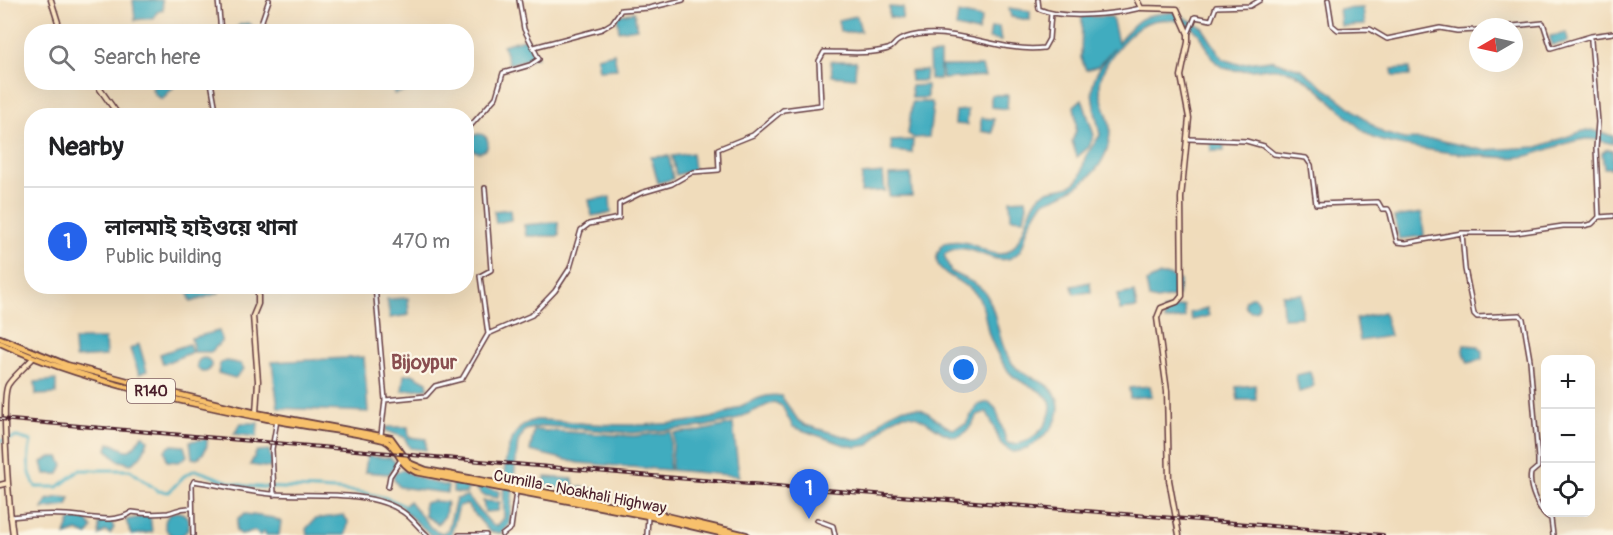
<!DOCTYPE html>
<html lang="en">
<head>
<meta charset="utf-8">
<style>
	body { margin:0; font-family:Pangolin,"Noto Sans Bengali",sans-serif; background:#f2f2f2; color:#202124 }
	.controls { position:absolute; right:18px; bottom:18px; display:grid; overflow:hidden; border-radius:12px; box-shadow:0 6px 24px #0002 }
	.controls button { width:54px; height:54px; display:grid; place-items:center; padding:0; border:0; border-bottom:2px solid #e0e0e0; background:#fff; color:#202124; font:30px sans-serif }
	.compass { position:absolute; left:1469px; top:18px; width:54px; height:54px; border-radius:50%; background:#fff; box-shadow:0 6px 24px #0002; rotate:261deg }
	.you { position:absolute; left:964px; top:370px; width:21px; height:21px; margin:-15px; border:4px solid #fff; border-radius:50%; background:#1a73e8; box-shadow:0 0 0 9px #1a73e833 }
	.badge { display:grid; place-items:center; width:39px; height:39px; border-radius:50%; background:#2563eb; color:#fff; font-size:20px; font-weight:700 }
	.pin { position:absolute; translate:-50% -50px; filter:drop-shadow(0 2px 3px #0008) }
	.pin::after { content:''; position:absolute; top:32px; width:21px; height:18px; background:inherit; clip-path:polygon(0 0,100% 0,50% 100%) }
	.list { margin:0; padding:0; list-style:none }
	h2 { display:flex; justify-content:space-between; align-items:center; height:78px; margin:0; padding:0 24px; font-size:26px }
	h2 small { font-size:20px; font-weight:400; color:#757577 }
	.list li { display:grid; grid-template-columns:39px 1fr auto; gap:18px; align-items:center; box-sizing:border-box; height:108px; padding:0 24px; border-top:2px solid #e0e0e0 }
	.list b { display:block; font-size:22px; white-space:nowrap }
	.list p { margin:0; font-size:20px; white-space:nowrap; color:#757577 }
	.list em { font-size:20px; font-style:normal; color:#757577 }
	.icon { flex:none; width:33px; height:33px; fill:none; stroke:currentColor; stroke-width:2; stroke-linecap:round; stroke-linejoin:round }
	.map { position:relative; flex:none; width:1613px; height:535px; overflow:hidden }
	.search { position:absolute; background:#fff; box-shadow:0 6px 24px #0002; left:24px; top:24px; width:450px; height:66px; display:flex; align-items:center; gap:15px; box-sizing:border-box; padding:0 21px; border-radius:24px; color:#757577; font-size:22px }
	.panel { position:absolute; background:#fff; box-shadow:0 6px 24px #0002; left:24px; top:108px; width:450px; height:186px; border-radius:24px }
	.map>svg:first-child { display:block }
	.water { fill:#41acbf; stroke:#466675; stroke-width:1.5 }
	.lines { fill:none; stroke-linecap:round; stroke-linejoin:round }
	.canal { stroke:#41acbf; stroke-width:3 }
	.street-casing { stroke:#633b41; stroke-width:6 }
	.secondary-casing { stroke:#633b41; stroke-width:7 }
	.primary-casing { stroke:#633b41; stroke-width:8 }
	.street { stroke:#fff; stroke-width:3 }
	.secondary { stroke:#fce6c4; stroke-width:4 }
	.primary { stroke:#f7c06c; stroke-width:4.5 }
	.rail-casing { stroke:#4a1f2b; stroke-width:4 }
	.rail { stroke:#fcf5e5; stroke-width:1.5; stroke-dasharray:4.5; stroke-linecap:butt }
	.labels { text-anchor:middle; dominant-baseline:central; stroke-width:4.5; stroke-linejoin:round; paint-order:stroke }
	.shield { fill:#fcf5e5; stroke:#7f5f63; stroke-width:1.5 }
	.shield-label { font-size:15px; font-weight:bold; fill:#4a1f2b }
	.street-label { font-size:16px; fill:#4a1f2b; stroke:#fcf5e5 }
	.quarter-label { font-size:20px; font-weight:bold; fill:#894e50; stroke:#fcf5e5 }
</style>
</head>
<body>
<div class="map">
<svg width="1613" height="535" viewBox="0 0 1613 535">
	<rect width="100%" height="100%" fill="#fcf5e5"/>
	<filter id="ink" filterUnits="userSpaceOnUse"><feTurbulence type="fractalNoise" baseFrequency=".0167" numOctaves="2"/><feDisplacementMap in="SourceGraphic" scale="12" xChannelSelector="R" yChannelSelector="G"/><feConvolveMatrix kernelMatrix="1 2 1 2 8 2 1 2 1" color-interpolation-filters="sRGB"/></filter>
	<filter id="wash" filterUnits="userSpaceOnUse"><feTurbulence type="fractalNoise" baseFrequency=".008" numOctaves="4" result="noise"/><feDisplacementMap in="SourceGraphic" scale="24" xChannelSelector="R" yChannelSelector="G"/><feGaussianBlur stdDeviation="1.35" result="paint"/><feColorMatrix in="noise" values="0 0 0 0 0 0 0 0 0 0 0 0 0 0 0 0 0 1.4 0 .05"/><feComposite in="paint" operator="in"/></filter>
	<g filter="url(#wash)">
		<rect width="100%" height="100%" fill="#f0dcbb"/>
		<path class="water" d="M133,0H162L163,10L157,12L154,18L135,20Z
			M889,7L903,8L902,19L889,17Z
			M1009,8L1030,11V20L1011,17Z
			M1363,8L1365,25L1341,26L1339,9Z
			M634,12L637,28L619,31L617,16Z
			M1175,12L1202,27L1223,59L1238,64L1270,60L1301,69L1383,133L1404,139L1439,140L1482,150L1538,147L1583,131L1592,130L1613,136V144C1605,142 1595,138 1586,139C1564,141 1543,154 1521,157C1500,160 1385,147 1370,136C1347,120 1316,80 1289,71C1267,64 1243,76 1222,67C1209,60 1208,45 1199,34C1186,18 1158,15 1141,26C1124,38 1102,63 1100,84C1099,100 1109,113 1110,128C1111,169 1077,191 1043,202C1038,210 1032,218 1028,227C1025,235 1025,246 1018,253C996,275 967,233 944,255L951,272C962,278 979,283 986,294C998,312 997,343 1012,363C1020,374 1032,376 1043,383C1064,395 1063,417 1047,433C1038,442 1025,452 1012,452L1001,444L987,412L977,415C953,468 930,405 899,416C884,422 879,434 869,445L856,447L845,445L793,427L782,406L774,402L734,420L703,427L632,433L544,426L525,430L518,442L509,525L502,533L490,532L466,504L459,506L451,535H431L402,509L409,501L431,528L442,533L448,530L456,499L467,496L492,525L497,526L504,518C503,489 499,428 535,420C554,419 572,423 591,424C630,426 672,426 711,418C734,414 758,391 781,396L798,420L805,425L857,440C879,435 882,404 916,408C929,409 940,426 953,429L966,424L977,405L989,402L996,409L1007,443C1027,450 1056,422 1050,401C1040,386 1019,385 1009,372C1000,361 994,348 989,335C985,321 985,303 974,292C961,278 920,271 944,243C973,236 982,255 1001,254C1021,252 1026,216 1035,202C1046,182 1067,194 1078,180C1082,175 1083,165 1085,158C1089,150 1095,143 1100,135C1091,90 1084,85 1114,48L1098,66L1086,70L1081,58L1082,16L1112,17L1118,43C1137,18 1143,14 1175,12Z
			M958,13L982,18L978,32L956,27Z
			M857,16L861,31L845,33L840,31L838,20Z
			M248,23L254,27L255,31H232L241,24Z
			M999,27L1001,41L989,39L991,28Z
			M1567,33L1568,42L1551,45L1550,36Z
			M527,38L537,57L509,64L503,45Z
			M614,53L617,69L599,70L597,57Z
			M940,54V79H930L929,55Z
			M856,61L855,78L832,76L831,61Z
			M941,66H982L985,76L943,79Z
			M1410,68V76H1393L1392,69Z
			M926,70L925,81H911L910,71Z
			M155,83L159,85L174,83L173,88L162,99L155,95L152,89Z
			M392,83H408L412,90L394,94Z
			M927,85V98H912L911,86Z
			M991,95H1008L1007,109L991,107Z
			M1082,99L1094,135L1089,147L1077,157L1072,141C1079,128 1076,120 1074,106Z
			M912,102H931L933,105L929,137L914,138L908,134Z
			M968,110L967,125L955,124L956,111Z
			M981,118L994,119L993,133L981,131Z
			M470 143a9 9 0 1 1 18 0a9 9 0 1 1-18 0Z
			M913,140L912,153L892,151L891,141Z
			M1210,141H1224V151H1211Z
			M1607,149L1613,150V168H1604L1602,153Z
			M692,153L694,170L676,175L672,156Z
			M669,156L673,179L658,183L651,157Z
			M883,173L885,191L861,192L862,175Z
			M911,174L912,196H889V175Z
			M610,197L611,213L592,216L589,200Z
			M1026,199L1027,205L1024,219L1011,218L1010,200Z
			M510,209L511,220L496,223L494,211Z
			M1422,213L1424,236L1399,239L1394,217Z
			M558,222L559,236H526L524,225Z
			M1160,275H1169L1180,281L1178,296L1157,300L1149,298L1146,282Z
			M1090,282L1091,292L1074,294L1072,286Z
			M186,287H217L219,293L191,302Z
			M1134,292L1137,308L1120,310L1117,295Z
			M1302,294V317L1283,318L1282,295Z
			M1245 304a7 7 0 1 1 14 0a7 7 0 1 1-14 0Z
			M408,298L409,315L390,318L387,299Z
			M1184,306L1185,318L1165,321L1163,310Z
			M1207,308L1209,316L1192,320L1190,313Z
			M1384,312L1390,336L1360,341L1356,319Z
			M219,331L222,341L211,352H194L191,338Z
			M81,339H105L106,356L75,358L74,341Z
			M139,344L147,371L139,374L130,349Z
			M189,344L192,352L163,364L160,354Z
			M1464,345L1478,346L1482,351V359L1468,363L1463,350Z
			M364,357L368,412L278,408L272,362Z
			M197 365a7 7 0 1 1 14 0a7 7 0 1 1-14 0Z
			M227,361L241,364L244,369L235,378L218,373L220,363Z
			M1310,372L1314,385L1310,389L1299,392L1296,375Z
			M412,374L427,382L428,388L402,391L404,375Z
			M56,380V394L36,395L35,382Z
			M1255,385L1256,400H1238L1236,387Z
			M1150,386L1152,396L1130,398L1129,388Z
			M241,423H258L257,437L234,434Z
			M733,424L739,476L671,470L674,433L701,431Z
			M386,427H408L409,437L426,439V450L410,448L404,437L386,431Z
			M534,430L634,436L671,432L669,470L579,463L530,451Z
			M142,435L148,440C145,451 141,458 131,464L117,460L107,449L109,443C127,448 127,460 142,435Z
			M207,439C208,449 204,453 197,459L192,458L190,441Z
			M172,445L184,446L187,456L179,462L167,461L165,450Z
			M269,450L272,461L270,468L250,465L257,451Z
			M367,456L391,458L396,463L389,474L365,472Z
			M51,457H59L63,465L59,474H45L42,462Z
			M402,470L427,481L448,486L447,493L399,487L393,478L395,472Z
			M545,477L573,479L574,486L595,489L592,495L545,485Z
			M453,480L499,491L498,498L482,495L476,488H468L466,494L453,492Z
			M58,497L70,498L67,506L43,509L47,500Z
			M433,501L447,502L445,516L438,524L425,516L424,503Z
			M483,501L500,502L498,511L485,512Z
			M165 524a12 12 0 1 1 24 0a12 12 0 1 1-24 0Z
			M245,514L274,518L281,522L279,535H266L264,531L260,535L254,531L241,534L236,531L238,518Z
			M150,515L152,532L131,535L126,520Z
			M343,515L348,521L346,535H307L306,529L315,519Z
			M79,519L87,520L92,528L88,535L77,531L65,535L70,521Z
			M103,520L111,521L114,528L110,534L106,531L99,535V523Z"/>
		<g class="lines">
			<path class="canal" d="M0,441L17,437L31,441C27,458 27,472 36,487H58L80,470H130L158,491L169,492L184,476L195,470C213,475 228,484 247,486C290,491 373,483 406,508"/>
		</g>
	</g>
	<g filter="url(#ink)">
		<g class="lines">
			<defs>
				<path id="street" d="M218,0L221,32
					M1038,0L1039,9C1063,20 1116,14 1141,8
					M1328,0L1332,25L1338,30L1370,29L1387,39L1440,28L1457,31L1478,30
					M1502,27L1543,23L1551,48L1591,36
					M258,32L269,0
					M1188,34L1195,17L1211,20L1216,7L1250,6L1260,0
					M534,47L602,29L612,23L621,10L649,8L683,0
					M211,82L217,116
					M466,131L496,97L503,73L530,65L539,59L524,29L519,0
					M1188,139L1246,141L1264,146L1274,154L1306,158L1311,165L1316,204L1378,202L1382,209H1388L1390,213L1397,242L1406,243L1462,233
					M485,188L491,270L480,276L488,334
					M1599,217L1596,148L1598,122L1591,41V36L1613,33
					M375,286L385,400L381,435
					M385,400L426,396L435,386L462,379L488,334L532,315L555,291L570,268L581,230L589,224L619,218V204L641,193L672,184L693,172L719,170L718,149L753,135L783,110L821,105L819,61L824,52C845,52 867,55 888,49C894,47 893,44 898,41C904,37 918,34 925,34C965,31 1004,53 1044,48L1049,39L1051,13
					M388,487L390,476L400,461
					M274,495L272,449L277,420
					M10,517C28,515 49,514 67,515C87,516 115,525 132,512C144,514 156,514 168,513C177,511 180,507 191,508
					M817,520L833,526L835,535
					M193,535L192,485L194,481C220,485 245,492 272,494C310,497 370,489 403,512C412,518 419,528 427,535
					M459,535H486
					M502,535L511,528L516,492
					M647,535L648,516
					M1553,535L1551,519C1539,512 1528,488 1531,473L1538,467V459L1530,360L1523,319L1520,315L1477,317L1474,314L1465,269L1462,233H1515L1563,226H1583L1592,224L1599,217L1613,216"/>
				<path id="secondary" d="M51,0L61,32
					M1137,0L1141,8L1177,9L1188,34V42L1181,76L1189,118L1181,198L1182,296L1177,302L1161,308L1157,318L1167,391L1169,480L1179,535
					M95,82L119,116
					M256,413L258,381L253,316L258,304V286
					M0,485L8,483
					M13,535C10,514 0,399 8,385C11,379 27,365 33,358"/>
				<path id="primary" d="M0,338L67,365L177,394L256,413L391,438L409,463L426,470L649,512L746,535
					M0,343C79,380 182,402 268,419C306,427 346,430 384,440C400,448 397,464 416,472L648,516L729,535"/>
			</defs>
			<use href="#street" class="street-casing"/>
			<use href="#secondary" class="secondary-casing"/>
			<use href="#primary" class="primary-casing"/>
			<use href="#street" class="street"/>
			<use href="#secondary" class="secondary"/>
			<use href="#primary" class="primary"/>
			<defs>
				<path id="rail" d="M0,419L664,477L1383,535"/>
			</defs>
			<use href="#rail" class="rail-casing"/>
			<use href="#rail" class="rail"/>
		</g>
	</g>
	<g class="labels">
		<rect class="shield" x="127" y="379" width="48" height="24" rx="4.5"/>
		<g class="shield-label">
			<text x="151" y="391">R140</text>
		</g>
		<g class="street-label">
			<text transform="translate(580 492) rotate(11)">Cumilla - Noakhali Highway</text>
		</g>
		<g class="quarter-label">
			<text x="424" y="362">Bijoypur</text>
		</g>
	</g>
</svg>
<div class="controls">
<button>+</button>
<button>−</button>
<button><svg class="icon" aria-label="locate" viewBox="0 0 24 24"><circle cx="12" cy="12" r="6"/><path d="M12 2v4M12 18v4M2 12h4M18 12h4"/></svg></button>
</div>
<svg class="compass" viewBox="-18 -18 36 36"><path d="M0-13l5 13h-10z" fill="#e53935"/><path d="M0 13l5-13h-10z" fill="#757577"/></svg>
<div class="you"></div>
<div class="pin badge" style="left:809px;top:519px">1</div>
<div class="search"><svg class="icon" aria-label="search" viewBox="0 0 24 24"><circle cx="10" cy="10" r="6"/><path d="M15 15l6 6"/></svg>Search here</div>
<section class="panel">
<h2>Nearby<small></small></h2>
<ul class="list">
<li><span class="badge">1</span><div><b>লালমাই হাইওয়ে থানা</b><p>Public building</p></div><em>470 m</em></li>
</ul>
</section>
</div>
</body>
</html>
